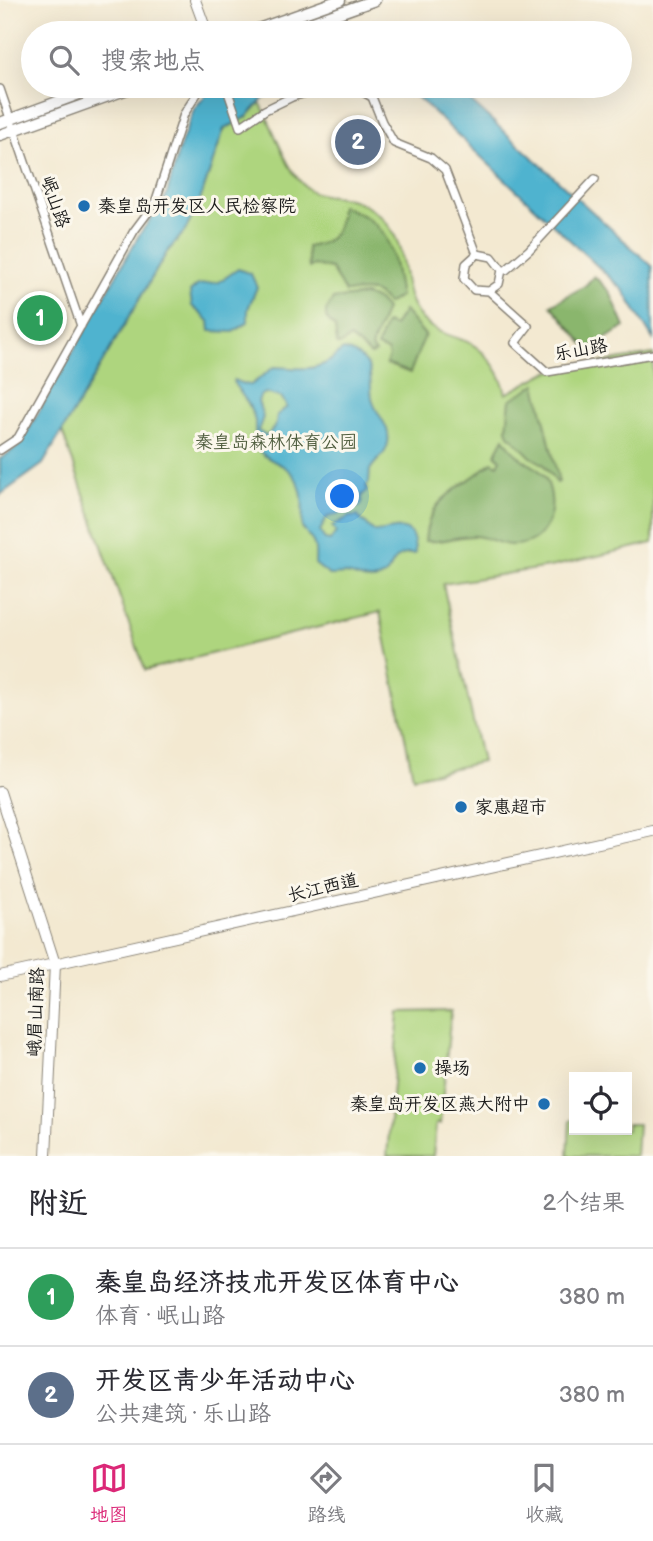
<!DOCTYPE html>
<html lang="zh">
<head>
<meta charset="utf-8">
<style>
	body { margin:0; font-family:"Balsamiq Sans","LXGW WenKai TC",sans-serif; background:#f2f2f3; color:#2b2b33 }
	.controls { position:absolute; right:21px; bottom:21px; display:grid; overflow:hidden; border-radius:0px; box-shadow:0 7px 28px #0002 }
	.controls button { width:63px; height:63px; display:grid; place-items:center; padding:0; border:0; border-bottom:2px solid #e1e1e2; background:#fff; color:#2b2b33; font:35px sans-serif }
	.you { position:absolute; left:343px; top:497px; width:24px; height:24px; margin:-18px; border:5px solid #fff; border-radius:50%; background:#1a73e8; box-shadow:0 0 0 10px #1a73e833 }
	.badge { display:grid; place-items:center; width:46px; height:46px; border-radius:50%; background:#db2777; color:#fff; font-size:23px; font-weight:700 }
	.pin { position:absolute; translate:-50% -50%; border:4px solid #fff; box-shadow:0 2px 7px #0006 }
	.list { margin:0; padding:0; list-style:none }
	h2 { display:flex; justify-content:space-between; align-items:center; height:91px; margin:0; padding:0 28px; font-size:30px }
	h2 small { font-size:23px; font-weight:400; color:#7c7c81 }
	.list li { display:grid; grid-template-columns:46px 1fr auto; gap:21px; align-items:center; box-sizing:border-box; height:98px; padding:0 28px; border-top:2px solid #e1e1e2 }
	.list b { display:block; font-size:26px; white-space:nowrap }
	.list p { margin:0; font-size:23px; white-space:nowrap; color:#7c7c81 }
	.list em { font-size:23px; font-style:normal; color:#7c7c81 }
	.icon { flex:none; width:38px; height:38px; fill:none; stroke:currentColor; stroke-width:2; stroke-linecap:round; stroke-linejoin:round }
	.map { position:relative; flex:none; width:653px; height:1156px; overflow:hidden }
	.search { position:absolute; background:#fff; box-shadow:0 7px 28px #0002; left:21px; right:21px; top:21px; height:77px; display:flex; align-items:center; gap:18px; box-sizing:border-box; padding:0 24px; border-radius:38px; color:#7c7c81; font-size:26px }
	.sheet { height:287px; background:#fff }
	nav { display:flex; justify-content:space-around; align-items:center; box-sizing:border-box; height:98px; border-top:2px solid #e1e1e2; background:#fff; font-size:19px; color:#7c7c81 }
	nav a { display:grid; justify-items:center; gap:4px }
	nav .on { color:#db2777 }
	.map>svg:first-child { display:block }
	.green { fill:#aed57e; stroke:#65784d; stroke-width:2 }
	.forest { fill:#8ab66d; stroke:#536944; stroke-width:2 }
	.water { fill:#50b3cf; stroke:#366876; stroke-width:2; fill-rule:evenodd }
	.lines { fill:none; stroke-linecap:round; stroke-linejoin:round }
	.street-casing { stroke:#888276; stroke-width:10 }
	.secondary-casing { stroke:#888276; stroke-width:12 }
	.primary-casing { stroke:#888276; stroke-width:13 }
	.street { stroke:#fff; stroke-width:7 }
	.secondary { stroke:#fff; stroke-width:10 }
	.primary { stroke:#fff; stroke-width:10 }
	.poi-dot { fill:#1f6fb2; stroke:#fbf7ec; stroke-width:2.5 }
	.labels { text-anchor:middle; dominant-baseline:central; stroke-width:6; stroke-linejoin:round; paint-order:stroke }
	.street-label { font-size:18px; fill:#1c1c1c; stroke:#fbf7ec }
	.poi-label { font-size:18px; fill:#1c1c1c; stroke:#fbf7ec; text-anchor:start }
	.park-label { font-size:18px; fill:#4f5d3e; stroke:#fbf7ec }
</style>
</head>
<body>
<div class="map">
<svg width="653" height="1156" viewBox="0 0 653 1156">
	<rect width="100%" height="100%" fill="#fbf7ec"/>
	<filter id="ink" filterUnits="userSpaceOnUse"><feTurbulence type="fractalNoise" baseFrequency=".0143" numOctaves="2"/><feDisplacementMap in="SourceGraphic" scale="14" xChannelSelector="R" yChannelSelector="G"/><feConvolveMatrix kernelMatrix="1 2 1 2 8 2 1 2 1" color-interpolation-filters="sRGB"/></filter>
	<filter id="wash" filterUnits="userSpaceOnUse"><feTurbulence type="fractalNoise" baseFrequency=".00686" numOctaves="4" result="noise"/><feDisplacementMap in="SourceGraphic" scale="28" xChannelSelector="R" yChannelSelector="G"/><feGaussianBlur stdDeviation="1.57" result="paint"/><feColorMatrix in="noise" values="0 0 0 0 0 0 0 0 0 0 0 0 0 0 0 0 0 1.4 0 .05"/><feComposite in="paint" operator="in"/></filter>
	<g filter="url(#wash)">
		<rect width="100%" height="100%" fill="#f3e9d1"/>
		<path class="green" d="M260,102C274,128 286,173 309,190C319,197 334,195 345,198C362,201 379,213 389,226C410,254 398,295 423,320C437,335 453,335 470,343C488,353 502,374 506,394L547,372L653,354V543L555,566L443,584L482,762L413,777L380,612L145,670L62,431L167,252L185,231L199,203L224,129L247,117Z
			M451,1011L440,1124H436L433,1156H387L399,1012Z
			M570,1120H574V1130H627V1124H638L636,1156H568Z"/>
		<path class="forest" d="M341,206C393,223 391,249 400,296L387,304C373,285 365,293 345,292L331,269L314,265L309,268L307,247C334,243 340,231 341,206Z
			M594,276L610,292L625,327L588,349L551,305L585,286Z
			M365,295L378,300L386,309L371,348L376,353L371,355L350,338L340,345L337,344L335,328L326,318V311L333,299Z
			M404,311L425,335L410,373L386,364L389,356L387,351L377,347L386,323L394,326Z
			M536,384L559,482L557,483L543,464L531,457L509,435L507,429L510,400Z
			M504,438C509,446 514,453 522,459C531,465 541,469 546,479C560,509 547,547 510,545C497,544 487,536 473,536C456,536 442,543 425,541C428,494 463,489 492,462L498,465L501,459L495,455Z"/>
		<path class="water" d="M213,86H294L264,98L247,117L224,129L199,203L185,231L167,252L43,464L0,495V459L20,445L139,235L166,197L179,149L194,109Z
			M397,86H454L652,266L653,339L623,290L413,93Z
			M238,269L251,274L257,287L248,309V322L233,332L210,331L209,321L192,306L190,292L198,285L219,282Z
			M344,350C353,352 361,356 367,364C373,374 369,390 373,402C378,417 391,426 388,443C386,456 376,459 370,470L369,483L366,486L367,491L362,495V504L359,507L351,506L339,514L327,517L320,531L325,540L330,541L336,532L332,526L349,517L357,516L375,532C397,530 415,518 415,554C387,552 397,571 380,578C367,584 359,576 346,574C341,574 335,575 329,575L315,564C316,543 315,543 302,528C303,504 306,480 283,466C272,460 263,457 255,446V421L249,405L233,382L234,380L243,384L251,385L274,367C292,367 308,372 326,363C333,360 336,353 344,350ZM266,393L282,398L287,407L277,415L276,424L267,436L258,431L263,417L258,401L261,395Z"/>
	</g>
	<g filter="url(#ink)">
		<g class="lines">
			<defs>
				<path id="street" d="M226,86L240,127L265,110L292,97L330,86
					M352,86L372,97L382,122L394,143L431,158L445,170L477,254L492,257L502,270L499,284L489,291L528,326L515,343L547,372L653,354
					M0,89L81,326
					M477,254L466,264L464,279L474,290L489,291
					M502,270H506L529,250L595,179
					M0,450L18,438L134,231L155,203L184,114L202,86"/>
				<path id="secondary" d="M195,0L207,33
					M0,792L55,964L46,1156
					M0,976L653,831"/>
				<path id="primary" d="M247,33L340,0
					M282,33L375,0
					M0,123L101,86
					M0,135L136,86"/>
			</defs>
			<use href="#street" class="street-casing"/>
			<use href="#secondary" class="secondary-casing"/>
			<use href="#primary" class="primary-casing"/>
			<use href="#street" class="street"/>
			<use href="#secondary" class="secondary"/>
			<use href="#primary" class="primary"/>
		</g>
	</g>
	<g class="poi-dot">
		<circle cx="84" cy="206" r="7"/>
		<circle cx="461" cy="807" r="7"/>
		<circle cx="420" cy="1068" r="7"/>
		<circle cx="544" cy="1104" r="7"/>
	</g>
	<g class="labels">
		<g class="street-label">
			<text transform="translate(55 202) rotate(71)">岷山路</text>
			<text transform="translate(581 350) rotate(-10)">乐山路</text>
			<text transform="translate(323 888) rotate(-13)">长江西道</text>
			<text transform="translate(36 1012) rotate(-88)">峨眉山南路</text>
		</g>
		<g class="poi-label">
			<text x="98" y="206">秦皇岛开发区人民检察院</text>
			<text x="475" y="807">家惠超市</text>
			<text x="434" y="1068">操场</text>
			<text x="530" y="1104" text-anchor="end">秦皇岛开发区燕大附中</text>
		</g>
		<g class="park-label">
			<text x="276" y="442">秦皇岛森林体育公园</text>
		</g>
	</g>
</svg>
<div class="controls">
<button><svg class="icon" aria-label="locate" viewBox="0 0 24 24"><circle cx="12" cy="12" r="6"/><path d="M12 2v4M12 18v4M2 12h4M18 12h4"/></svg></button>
</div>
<div class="you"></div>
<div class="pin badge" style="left:40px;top:318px;background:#2e9e5b">1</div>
<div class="pin badge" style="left:358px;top:142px;background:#5c6f8a">2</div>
<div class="search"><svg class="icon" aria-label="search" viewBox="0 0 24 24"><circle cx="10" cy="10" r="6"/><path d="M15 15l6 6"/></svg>搜索地点</div>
</div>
<section class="sheet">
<h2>附近<small>2个结果</small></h2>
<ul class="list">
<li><span class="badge" style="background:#2e9e5b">1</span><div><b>秦皇岛经济技术开发区体育中心</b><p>体育 · 岷山路</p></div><em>380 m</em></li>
<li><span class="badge" style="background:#5c6f8a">2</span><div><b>开发区青少年活动中心</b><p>公共建筑 · 乐山路</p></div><em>380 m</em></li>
</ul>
</section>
<nav>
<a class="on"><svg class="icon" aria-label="map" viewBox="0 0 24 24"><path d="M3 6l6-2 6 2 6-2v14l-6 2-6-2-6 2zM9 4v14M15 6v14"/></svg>地图</a>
<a><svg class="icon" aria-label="directions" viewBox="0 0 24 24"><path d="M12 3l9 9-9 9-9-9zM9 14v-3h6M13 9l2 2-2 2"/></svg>路线</a>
<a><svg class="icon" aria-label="saved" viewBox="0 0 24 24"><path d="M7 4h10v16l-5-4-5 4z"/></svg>收藏</a>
</nav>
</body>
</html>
